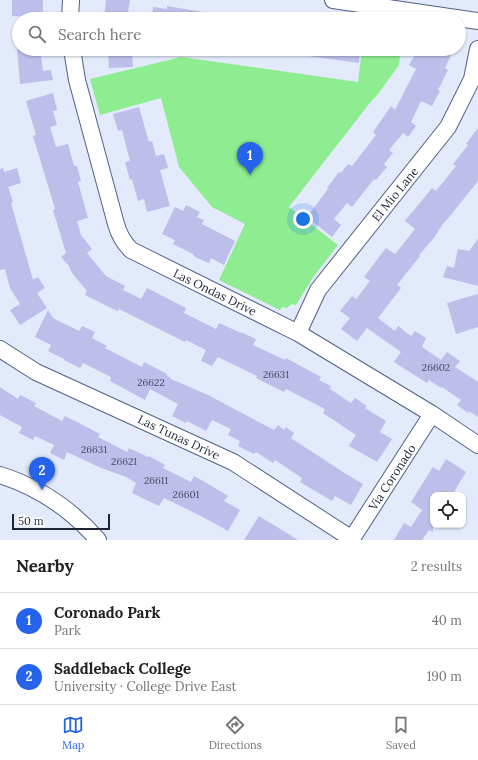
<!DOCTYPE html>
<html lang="en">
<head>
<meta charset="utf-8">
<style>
	body { margin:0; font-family:Lora,serif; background:#f6f6f6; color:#202124 }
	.controls { position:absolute; right:12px; bottom:12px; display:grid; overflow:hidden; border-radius:8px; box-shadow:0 1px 3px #0004 }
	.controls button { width:36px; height:36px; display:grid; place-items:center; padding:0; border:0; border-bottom:1px solid #e0e0e0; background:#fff; color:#202124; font:20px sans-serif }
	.scale { position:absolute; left:12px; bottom:10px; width:98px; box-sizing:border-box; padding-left:4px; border:2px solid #1d2534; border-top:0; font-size:11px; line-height:14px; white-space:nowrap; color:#1d2534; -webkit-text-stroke:3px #fff; paint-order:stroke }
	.you { position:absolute; left:303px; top:219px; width:14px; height:14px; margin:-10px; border:3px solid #fff; border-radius:50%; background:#1a73e8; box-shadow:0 0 0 6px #1a73e833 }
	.badge { display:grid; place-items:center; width:26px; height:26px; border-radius:50%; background:#2563eb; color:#fff; font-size:13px; font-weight:700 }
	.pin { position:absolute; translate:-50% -33px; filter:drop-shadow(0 1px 2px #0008) }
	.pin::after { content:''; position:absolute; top:21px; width:14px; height:12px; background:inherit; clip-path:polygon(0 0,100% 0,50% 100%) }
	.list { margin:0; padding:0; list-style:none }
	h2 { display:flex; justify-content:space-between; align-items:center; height:52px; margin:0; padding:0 16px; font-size:17px }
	h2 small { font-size:13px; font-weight:400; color:#757577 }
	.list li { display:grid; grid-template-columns:26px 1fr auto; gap:12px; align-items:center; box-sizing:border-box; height:56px; padding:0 16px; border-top:1px solid #e0e0e0 }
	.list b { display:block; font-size:15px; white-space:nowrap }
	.list p { margin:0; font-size:13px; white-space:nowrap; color:#757577 }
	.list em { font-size:13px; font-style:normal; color:#757577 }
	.icon { flex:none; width:22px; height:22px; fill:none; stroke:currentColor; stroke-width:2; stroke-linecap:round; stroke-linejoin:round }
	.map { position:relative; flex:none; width:478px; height:540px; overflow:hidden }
	.search { position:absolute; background:#fff; box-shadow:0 1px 3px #0004; left:12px; right:12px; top:12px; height:44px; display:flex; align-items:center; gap:10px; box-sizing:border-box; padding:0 14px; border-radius:22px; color:#757577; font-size:15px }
	.sheet { height:164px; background:#fff }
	nav { display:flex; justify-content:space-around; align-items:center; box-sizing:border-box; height:56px; border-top:1px solid #e0e0e0; background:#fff; font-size:11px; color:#757577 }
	nav a { display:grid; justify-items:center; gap:2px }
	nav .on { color:#2563eb }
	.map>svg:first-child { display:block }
	.green { fill:#8eed90 }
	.building { fill:#bdbeea }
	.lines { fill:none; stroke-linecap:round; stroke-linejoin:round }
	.minor-casing { stroke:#506185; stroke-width:18 }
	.minor { stroke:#fff; stroke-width:16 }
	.labels { text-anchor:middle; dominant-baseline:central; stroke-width:3; stroke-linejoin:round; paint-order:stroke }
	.number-label { font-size:10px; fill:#454b62 }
	.street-label { font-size:12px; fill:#1d2534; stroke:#fff }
</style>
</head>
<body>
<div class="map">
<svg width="478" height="540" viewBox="0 0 478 540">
	<rect width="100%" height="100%" fill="#e2eafb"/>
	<path class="green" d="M362,49H401L399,65L378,94L369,104L289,207L338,245L314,276L296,305L292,304L287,308L282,307L280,310L219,280L245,224L212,207L179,167L161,98L100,115L90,79L181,57L358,82Z"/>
	<path class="building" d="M12,0H43V17L12,16Z
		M106,0H130L127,19H104Z
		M167,6L208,13L207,19H152L153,7L167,9Z
		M17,49H40L43,71L51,70L53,80L20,84Z
		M108,49H132L133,67L109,68Z
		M302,49H360L359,63L301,55Z
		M424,49H452L450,52L452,53L445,68L448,70L438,90L440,91L432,106L421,101L411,122L416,126L408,137L403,133L389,150L393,153L384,164L387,167L376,180L374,179L352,207L347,203L334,219L341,225L332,237L307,217L328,189L327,188L339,172L341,173L348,164L352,166L376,135L373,132L391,106L395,110L416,69L409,65L416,53L421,56Z
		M53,93L57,110L53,111L57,125L50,127L56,147L68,144L74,166H77L81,181L78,182L88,218L77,221L81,235L92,249L87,253L106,276L125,286L123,290L141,299L147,288L186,308L184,313L216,329L219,323L241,333V332L256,339L253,345L285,360L286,358L321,377L319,380L331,386L330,389L351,403L355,398L367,406L365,408L386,421L380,432L392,439L377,462L349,446L356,435L323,413L325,409L286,389L284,392L256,378L257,376L218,357L212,366L201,361L206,350L186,340L185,342L119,309L118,311L113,309L85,295L87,291L72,273L69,266L61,257L66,253L53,210L55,209L33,136L36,135L26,101Z
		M139,107L149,142L152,141L156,156L164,154L168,168L160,170L170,206L147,212L144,199L138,201L132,179L130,180L125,162L130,161L122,130L118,131L113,114Z
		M478,128V181L446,221H445L433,239L419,255L420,256L397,285L401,288L378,318L395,331L398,326L411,336L415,331L426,338L422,347L441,360L447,352L460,361L455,367L478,382V417L469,411L468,413L457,405L461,400L442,387L441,388L429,380L427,383L394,362L401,352L367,328L357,341L341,329L350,318L340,311L352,296L356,299L370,281L364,277L386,248L395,254L415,229L405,221L432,188L436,191L456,166L453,164L468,145L466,144Z
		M3,168L4,172L17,168L21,183L8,187L13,202L11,203L33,280L38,277L45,288L37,293L47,308L20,325L10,310L20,304L10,288L5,269L0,270V169Z
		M186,205L200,212L197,217L204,220L202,224L235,241L224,265L211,258L209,263L197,258L193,255V254L173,244L175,240L162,234L175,207L183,211Z
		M478,239V286L443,277L447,266L454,268L458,249L469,251Z
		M478,294V327L456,334L447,303Z
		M48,310L53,318L79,331L82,326L95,332L92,338L107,346L105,348L142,367L144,362L167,374L166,375L171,378V379L208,395L274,430L278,425L284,430L286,427L294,433L291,438L346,474L363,484L351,505L335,496L332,501L300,482L302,478L275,460L273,463L256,452L254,454L238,446L240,441L228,435L231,429L212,420L206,431L187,421L186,423L172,416L178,404L150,389L145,400L110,381L111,377L83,363L80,368L64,360V359L48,351L51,345L35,337Z
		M0,387L18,399L20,395L36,403L34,406L62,421L65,416L81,424L100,434L98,437L127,452L129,448L148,457L149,456L165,465L163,468L191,482L194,476L205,482L228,496L224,501L240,510L228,531L201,516L164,498L159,506L132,493L136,483L126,477L99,467L67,452L64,460L50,453L54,445L35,436L33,440L19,433L22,427L0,415Z
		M446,459L466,472L452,495H433V532L429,530L422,540H394L404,523L411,527L422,510L411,502L433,467L439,471Z
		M259,516L298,540H244Z"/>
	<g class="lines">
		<defs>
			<path id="minor" d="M333,0L478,21
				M70,19L71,0
				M72,49L77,80L116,224C119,235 123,242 131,250L298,333L432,414L478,445
				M298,333L318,290L448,127L472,79L478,49
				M0,349L36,372L233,462L352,539
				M0,475C38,487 72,510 98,540
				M351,540L432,414"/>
		</defs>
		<use href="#minor" class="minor-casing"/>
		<use href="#minor" class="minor"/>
	</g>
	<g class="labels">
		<g class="number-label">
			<text x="436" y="367">26602</text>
			<text x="276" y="374">26631</text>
			<text x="151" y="382">26622</text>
			<text x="94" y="449">26631</text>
			<text x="124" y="461">26621</text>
			<text x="156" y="480">26611</text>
			<text x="186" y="494">26601</text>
		</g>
		<g class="street-label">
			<text transform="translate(395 194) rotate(-51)">El Mio Lane</text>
			<text transform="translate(215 292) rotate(26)">Las Ondas Drive</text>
			<text transform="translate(179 437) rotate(25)">Las Tunas Drive</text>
			<text transform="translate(392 477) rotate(-57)">Via Coronado</text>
		</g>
	</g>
</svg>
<div class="controls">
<button><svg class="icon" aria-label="locate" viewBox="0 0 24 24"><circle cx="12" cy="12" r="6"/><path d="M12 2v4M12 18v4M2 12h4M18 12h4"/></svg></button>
</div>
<div class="scale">50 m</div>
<div class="you"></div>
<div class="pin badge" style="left:250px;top:175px">1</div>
<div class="pin badge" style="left:42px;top:490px">2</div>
<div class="search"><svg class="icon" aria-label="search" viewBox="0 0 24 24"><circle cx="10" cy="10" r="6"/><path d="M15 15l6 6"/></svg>Search here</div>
</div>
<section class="sheet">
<h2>Nearby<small>2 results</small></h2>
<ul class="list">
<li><span class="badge">1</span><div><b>Coronado Park</b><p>Park</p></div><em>40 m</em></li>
<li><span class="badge">2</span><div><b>Saddleback College</b><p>University · College Drive East</p></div><em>190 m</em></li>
</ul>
</section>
<nav>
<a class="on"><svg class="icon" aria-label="map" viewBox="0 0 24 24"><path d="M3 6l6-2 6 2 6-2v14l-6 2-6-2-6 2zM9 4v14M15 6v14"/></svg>Map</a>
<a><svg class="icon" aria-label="directions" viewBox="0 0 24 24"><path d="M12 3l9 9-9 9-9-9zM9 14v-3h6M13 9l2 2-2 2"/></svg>Directions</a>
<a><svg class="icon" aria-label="saved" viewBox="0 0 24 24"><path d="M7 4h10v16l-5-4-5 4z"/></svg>Saved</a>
</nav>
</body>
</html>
